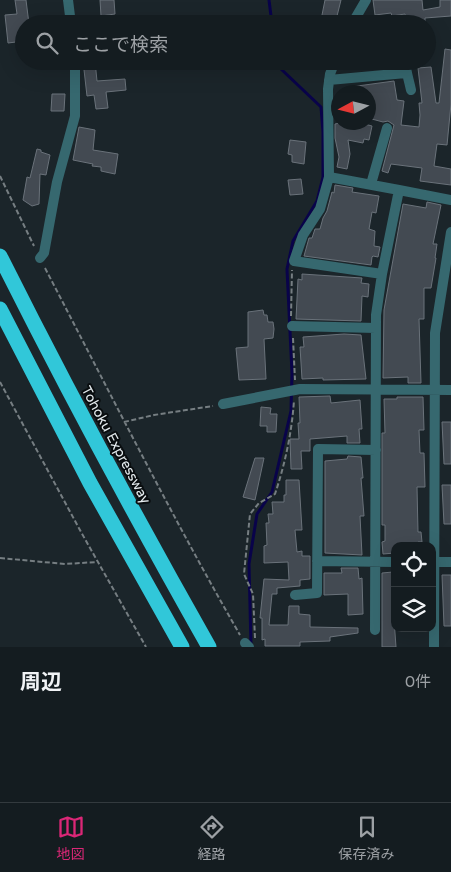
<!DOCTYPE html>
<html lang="ja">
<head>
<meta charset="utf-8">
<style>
	body { margin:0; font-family:"Varela Round","Noto Sans JP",sans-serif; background:#1d2529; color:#f1f3f6 }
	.controls { position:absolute; right:15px; bottom:15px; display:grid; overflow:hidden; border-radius:10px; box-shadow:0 5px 20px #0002 }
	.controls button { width:45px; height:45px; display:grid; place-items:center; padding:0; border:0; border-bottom:1px solid #333a3e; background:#141c20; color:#f1f3f6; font:25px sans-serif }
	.compass { position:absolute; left:331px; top:85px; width:45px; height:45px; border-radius:50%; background:#141c20; box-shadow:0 5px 20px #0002; rotate:263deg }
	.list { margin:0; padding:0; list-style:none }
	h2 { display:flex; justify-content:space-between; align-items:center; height:65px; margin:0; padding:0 20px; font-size:21px }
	h2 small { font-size:16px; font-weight:400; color:#9da1a5 }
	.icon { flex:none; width:28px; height:28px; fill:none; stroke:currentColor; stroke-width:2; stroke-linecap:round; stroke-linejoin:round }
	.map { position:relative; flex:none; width:451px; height:647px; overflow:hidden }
	.search { position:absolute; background:#141c20; box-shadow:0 5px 20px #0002; left:15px; right:15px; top:15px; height:55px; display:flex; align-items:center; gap:12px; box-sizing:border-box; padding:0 18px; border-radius:28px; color:#9da1a5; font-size:19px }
	.sheet { height:155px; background:#141c20 }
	nav { display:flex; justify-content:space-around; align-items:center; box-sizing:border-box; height:70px; border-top:1px solid #333a3e; background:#141c20; font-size:14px; color:#9da1a5 }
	nav a { display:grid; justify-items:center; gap:2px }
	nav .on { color:#db2777 }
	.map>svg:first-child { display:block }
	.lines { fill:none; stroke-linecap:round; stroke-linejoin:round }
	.stream { stroke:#09034a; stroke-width:3 }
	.building { fill:#434a52; stroke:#6a727a }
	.path { stroke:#767e82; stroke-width:2; stroke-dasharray:5 2.5; stroke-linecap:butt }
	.minor { stroke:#36686f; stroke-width:10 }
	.motorway { stroke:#31c7d9; stroke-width:15 }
	.labels { text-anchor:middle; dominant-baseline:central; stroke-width:4; stroke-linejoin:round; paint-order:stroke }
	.street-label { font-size:14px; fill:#e5ecef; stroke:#090d0f }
</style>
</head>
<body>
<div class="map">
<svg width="451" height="647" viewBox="0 0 451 647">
	<rect width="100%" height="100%" fill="#1b252a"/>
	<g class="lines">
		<path class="stream" d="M269,0L272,24
			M251,646L249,564L257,514L272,492L291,411L292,373L287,269L293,241L317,201L323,177V132L321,107L281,69L277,61"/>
	</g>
	<path class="building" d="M15,0H26L29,24H24V41L8,43L5,15L17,14Z
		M100,0H114L115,14L101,16Z
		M325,0H341L335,24L321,20Z
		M373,0H422L423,10L440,7V0H451V16L425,18V24H412L411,18L406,19L405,14L392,16L391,13L375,15Z
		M445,49L451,50V104L447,145L437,144L434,166L451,169V185L420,181L422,168L391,164L388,173L382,171L394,125L388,121L383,122L368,118V92H351L350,87L394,81L397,100L404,101L401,125L419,127L420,115L419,103H422L418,68L431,67L436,103H439Z
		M83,61H95L97,81L125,79L126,90L106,92L108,108L96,109L94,95L87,96Z
		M52,94H65L64,111H51Z
		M345,122H357L372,126L369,140L364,139L363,143L348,140L350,154L347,169L337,167L339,157L335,138V124Z
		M79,127L95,130L93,150L118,154L115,174L101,171V167L92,166L93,164L73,160Z
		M290,140L306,142L304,164L292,162V155L288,154Z
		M37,149L41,150V152L50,155L46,175L40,174L39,204L32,206L23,200L27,177L30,178Z
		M301,179L303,194L290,195L288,180Z
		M335,185L353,188L352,192L379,196L376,213L372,212L369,229L375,231L374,246L380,247L378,257L373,256L372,257L371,265L304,256L309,238H312L315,229H320L323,218L327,211L332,192L334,193Z
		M427,202L441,205L433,244H437L435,258H436L431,288H424V319H419L421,383H408V377L383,378L384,310L403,204L426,208Z
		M302,274L362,278L361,283L369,284L368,297L362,296L361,321L296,319L298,279L302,280Z
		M263,310L264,315H267L268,322H273L274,329L273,338L264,339L266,379L239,380L236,348L248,347V312Z
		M344,334L361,335L366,379L323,380V378L302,379L300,347H304L303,337Z
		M330,396L331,403L360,400L362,429H359L360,443H347V436L310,439V451H301L302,469H291L290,439H299L298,423H300L299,397Z
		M397,397H423L424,430H419L420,453H424L425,487H417L418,532H421L422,542H418V546H395V553L383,554L382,542L385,541V525H382V433H385L384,399H397Z
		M261,407L271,408L270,414H277L276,432H267V426H260Z
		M442,422H451V464H444Z
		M348,456L361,457L363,478H361L364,516H360L362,555L325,553V461L347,459Z
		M255,458H264L255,500L243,497Z
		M286,480H299L302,530H295L297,552L302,551V556H310V579L300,580V586L277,588V594H272L269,625H288L289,606H299V614L310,615V627L358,628V633L330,637V641L300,642V646H265V639L262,640V618H260L264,579L289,580L288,562L264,563V546L267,545L266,523H269L268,514H273L272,502H284V495H286Z
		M442,485H451V524H444Z
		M341,568H358L359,579L362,578L363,614L348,615V594L324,595V573H342Z
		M393,572L392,591L396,647H382V573Z
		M442,575H451V626H444Z"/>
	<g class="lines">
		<path class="path" d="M0,176L34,246
			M45,268C109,391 171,515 240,635
			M291,316L292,270
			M293,338L295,380
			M0,382L81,532L146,647
			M124,422L154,415L213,406
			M0,558L65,564L97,562
			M255,638L253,594L244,574L250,514L259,503L275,494C285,464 292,432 294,400"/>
		<path class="minor" d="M68,0L71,24
			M352,24L366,0
			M335,61L330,74L328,89L329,177L320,209L303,235L294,261L382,274
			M405,61C406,72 409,80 411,90
			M329,80L406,73
			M329,177L399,190
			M371,184L387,128
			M40,258L44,253L57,182L75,116V61
			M292,326L376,328
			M223,404L300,389L451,390
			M317,561L395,562
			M432,562H451
			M295,595L317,593L318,449L376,450
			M375,630L376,315L382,274L399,190L451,200
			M245,643L249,647
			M434,647L435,333L451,232"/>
		<path class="motorway" d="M0,256C66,388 136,518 209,647
			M0,309L90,483L182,647"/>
	</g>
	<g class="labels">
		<g class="street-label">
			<text transform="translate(116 445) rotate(62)">Tohoku Expressway</text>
		</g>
	</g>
</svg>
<div class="controls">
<button><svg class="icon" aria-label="locate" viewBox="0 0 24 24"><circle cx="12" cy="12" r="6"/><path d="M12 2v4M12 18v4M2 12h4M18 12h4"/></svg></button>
<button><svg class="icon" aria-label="layers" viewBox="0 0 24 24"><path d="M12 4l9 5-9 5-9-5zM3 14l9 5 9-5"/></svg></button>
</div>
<svg class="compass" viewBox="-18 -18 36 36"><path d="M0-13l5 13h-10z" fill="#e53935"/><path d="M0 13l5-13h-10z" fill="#9da1a5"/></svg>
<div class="search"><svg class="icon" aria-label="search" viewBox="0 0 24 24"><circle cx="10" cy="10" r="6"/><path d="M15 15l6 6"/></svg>ここで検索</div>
</div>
<section class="sheet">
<h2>周辺<small>0件</small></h2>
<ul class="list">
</ul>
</section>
<nav>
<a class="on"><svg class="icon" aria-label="map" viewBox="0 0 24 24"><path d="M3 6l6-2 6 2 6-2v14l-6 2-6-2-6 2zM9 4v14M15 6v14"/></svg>地図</a>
<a><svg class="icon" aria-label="directions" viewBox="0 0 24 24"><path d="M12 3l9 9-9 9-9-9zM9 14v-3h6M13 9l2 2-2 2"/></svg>経路</a>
<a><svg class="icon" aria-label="saved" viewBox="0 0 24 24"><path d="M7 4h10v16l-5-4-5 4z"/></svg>保存済み</a>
</nav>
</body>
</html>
